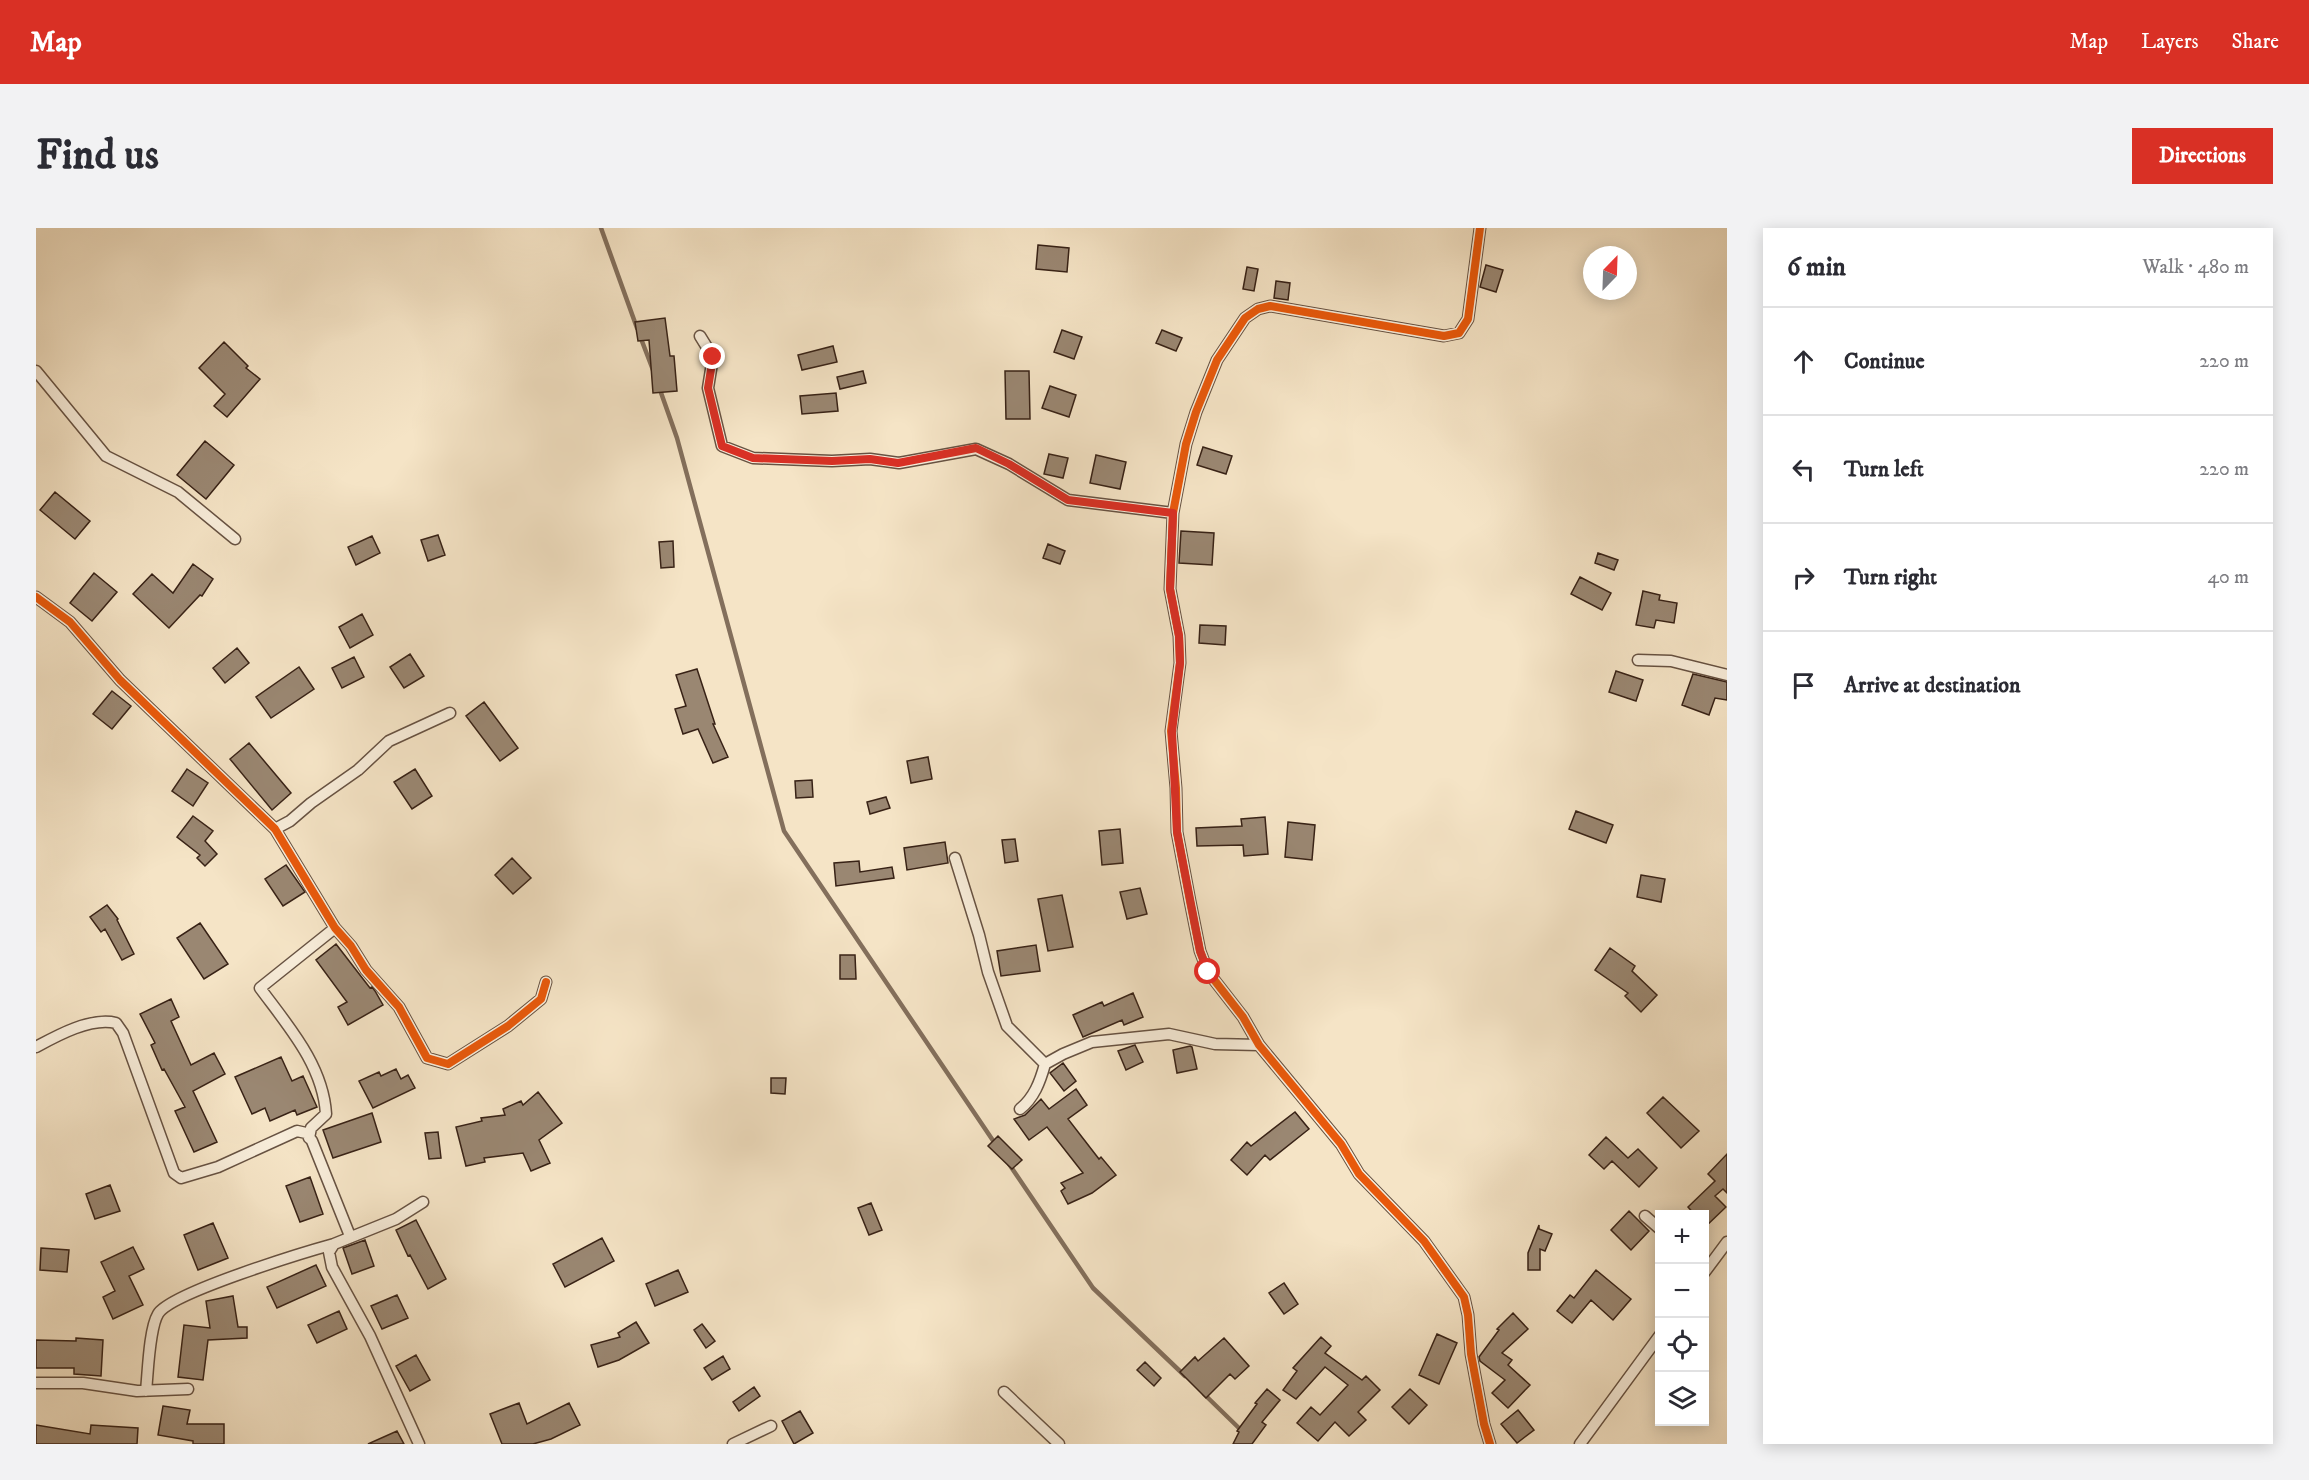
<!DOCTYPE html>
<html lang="en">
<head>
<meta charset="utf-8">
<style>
	body { margin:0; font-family:"IM FELL DW Pica",serif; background:#f2f2f3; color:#2b2b33 }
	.controls { position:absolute; right:18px; bottom:18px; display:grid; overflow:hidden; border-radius:0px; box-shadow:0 3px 15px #0003 }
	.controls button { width:54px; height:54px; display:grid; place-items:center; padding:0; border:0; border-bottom:2px solid #e1e1e2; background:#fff; color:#2b2b33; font:30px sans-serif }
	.compass { position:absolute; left:1547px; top:18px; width:54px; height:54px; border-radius:50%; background:#fff; box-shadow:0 3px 15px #0003; rotate:23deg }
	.stop { position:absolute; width:18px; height:18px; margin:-14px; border:4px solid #d93025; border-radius:50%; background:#fff }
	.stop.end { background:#d93025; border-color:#fff; box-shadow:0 2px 6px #0008 }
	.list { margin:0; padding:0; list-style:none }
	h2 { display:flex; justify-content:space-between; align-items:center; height:78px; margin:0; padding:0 24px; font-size:26px }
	h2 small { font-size:20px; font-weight:400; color:#7c7c81 }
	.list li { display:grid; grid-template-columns:39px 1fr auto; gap:18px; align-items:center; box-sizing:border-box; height:108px; padding:0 24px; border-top:2px solid #e1e1e2 }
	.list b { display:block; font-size:22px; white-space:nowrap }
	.list em { font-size:20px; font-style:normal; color:#7c7c81 }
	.icon { flex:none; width:33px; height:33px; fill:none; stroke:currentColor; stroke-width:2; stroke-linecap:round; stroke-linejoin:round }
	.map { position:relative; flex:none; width:1691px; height:1216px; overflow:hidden; border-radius:0px }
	header { display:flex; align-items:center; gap:36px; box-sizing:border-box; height:84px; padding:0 30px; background:#d93025; color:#fff }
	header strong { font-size:28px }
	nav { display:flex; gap:33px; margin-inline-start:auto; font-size:21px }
	.intro { display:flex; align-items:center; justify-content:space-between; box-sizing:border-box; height:144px; padding:0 36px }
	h1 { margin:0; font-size:42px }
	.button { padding:15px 27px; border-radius:0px; background:#d93025; color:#fff; font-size:21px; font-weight:700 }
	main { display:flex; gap:36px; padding:0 36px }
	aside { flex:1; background:#fff; border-radius:0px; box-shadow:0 3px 15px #0003 }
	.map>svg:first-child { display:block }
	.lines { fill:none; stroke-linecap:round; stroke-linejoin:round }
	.stream { stroke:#836f5c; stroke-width:4.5 }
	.building { fill:#9a8772; stroke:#382216; stroke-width:1.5 }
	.minor-casing { stroke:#675242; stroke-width:13 }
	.minor { stroke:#f8edda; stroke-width:10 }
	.cycleway-casing { stroke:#f8edda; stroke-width:11 }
	.cycleway { stroke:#e8590c; stroke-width:8 }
	.route { stroke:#d93025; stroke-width:8 }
</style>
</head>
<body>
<header>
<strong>Map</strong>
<nav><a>Map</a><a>Layers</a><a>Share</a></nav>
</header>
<div class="intro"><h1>Find us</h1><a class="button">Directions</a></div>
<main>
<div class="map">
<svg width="1691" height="1216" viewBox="0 0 1691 1216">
	<rect width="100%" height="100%" fill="#f5e4c6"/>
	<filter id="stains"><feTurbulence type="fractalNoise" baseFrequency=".00333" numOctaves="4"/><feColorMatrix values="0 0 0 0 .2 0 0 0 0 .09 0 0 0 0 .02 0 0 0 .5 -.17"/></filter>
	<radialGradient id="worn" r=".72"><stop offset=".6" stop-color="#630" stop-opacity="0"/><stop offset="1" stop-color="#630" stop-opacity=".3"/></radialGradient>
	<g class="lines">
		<path class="stream" d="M565,0L601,100
			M604,108L617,142
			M623,159L641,210L748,603L960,917
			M973,936L1057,1060L1149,1148
			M1168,1166L1207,1204"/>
	</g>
	<path class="building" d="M1002,17L1033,20L1031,44L1000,41Z
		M1450,37L1467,42L1460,64L1444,59Z
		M1211,39L1222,41L1218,63L1207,61Z
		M1240,53L1254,55L1252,72L1238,70Z
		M629,90L634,128H638L641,163L617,165L613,112L602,113L599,94Z
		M1026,102L1046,109L1038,131L1018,124Z
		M1126,102L1146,110L1140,123L1120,115Z
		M188,114L212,138L210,140L224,151L191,189L178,178L189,166L163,140Z
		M797,118L801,134L766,142L762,127Z
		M827,143L830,155L804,161L801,149Z
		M969,143H993L994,191H970Z
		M1014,158L1040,167L1033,189L1006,180Z
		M800,165L802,183L766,186L764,168Z
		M169,213L198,237L170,271L141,247Z
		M1167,219L1196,228L1190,246L1161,237Z
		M1013,226L1032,230L1027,250L1008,246Z
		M1060,227L1090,234L1084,261L1054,255Z
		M19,264L54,293L39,311L4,282Z
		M1145,303L1178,305L1176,337L1143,335Z
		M402,307L409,327L392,333L385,312Z
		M336,308L344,325L320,337L312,319Z
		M637,313L638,339L625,340L623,314Z
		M1012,316L1029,323L1024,336L1007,330Z
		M1562,325L1582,332L1578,342L1559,335Z
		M157,336L177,351L166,368L164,367L133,400L97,366L116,346L137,365Z
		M58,345L81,364L56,393L34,375Z
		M1544,349L1575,365L1566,382L1535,366Z
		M1607,363L1624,367L1623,372L1641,375L1638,395L1620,392L1618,400L1600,397Z
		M326,386L337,407L314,420L303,399Z
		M1164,397L1190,398L1189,417L1163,415Z
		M201,420L213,435L189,455L177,440Z
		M374,426L388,448L368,460L354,439Z
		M318,429L328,449L306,460L296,440Z
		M263,439L278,461L235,490L220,469Z
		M661,441L679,496H677L692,529L677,535L662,501L647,506L639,481L650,478L640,447Z
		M1580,443L1607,452L1600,473L1573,464Z
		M1657,446L1691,454V472L1679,470L1673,487L1646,477Z
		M76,463L95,478L76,501L57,486Z
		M448,474L482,520L464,533L430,488Z
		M213,515L255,565L236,582L194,531Z
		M892,529L896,551L875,555L871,533Z
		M151,541L172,555L157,578L136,563Z
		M379,541L396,568L376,581L358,554Z
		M776,552L777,569L760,570L759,553Z
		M850,569L854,580L834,586L831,574Z
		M1540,583L1577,597L1570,615L1533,601Z
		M157,588L177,603L169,613L181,626L169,638L161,630L164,627L141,609Z
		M1229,589L1232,626L1208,628L1207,617L1161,618L1160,600L1206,598L1205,591Z
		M1252,594L1279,597L1276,632L1249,629Z
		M1084,601L1087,635L1066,637L1063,603Z
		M979,611L982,633L969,635L966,612Z
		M909,614L912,635L871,642L868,620Z
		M476,630L495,650L477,666L459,647Z
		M823,633L824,644L856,639L858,650L800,658L798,635Z
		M250,637L269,664L247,678L229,651Z
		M1605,647L1629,651L1625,674L1601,669Z
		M1104,660L1111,686L1091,691L1084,664Z
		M1026,667L1037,719L1012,723L1002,671Z
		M71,677L82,691L81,692L98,726L86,732L69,701L65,704L54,689Z
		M164,695L192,736L168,751L141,710Z
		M300,716L334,760L336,759L339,763L347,777L312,797L302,779L311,774L280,732Z
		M1000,717L1004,743L965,748L961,723Z
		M1574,720L1599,738L1596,743L1621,767L1605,784L1589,768L1592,765L1559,742Z
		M804,727H819L820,751H804Z
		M1097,765L1107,789L1088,797L1086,792L1047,809L1037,787L1066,774L1068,778Z
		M135,771L143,789L135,793L155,837L178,825L189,846L157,863L181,914L158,924L139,883L149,879L128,841L126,842L115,817L119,815L104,786Z
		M1099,817L1107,834L1090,842L1082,823Z
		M1154,818L1156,819L1161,841L1141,845L1137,822Z
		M245,829L256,853L267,848L281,879L261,887L259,882L234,893L229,880L216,886L199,849Z
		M1027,835L1040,853L1028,863L1014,845Z
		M360,841L365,851L372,847L379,860L337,880L323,853L343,844L345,848Z
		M735,850H750L749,866L735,865Z
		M1040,861L1051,877L1032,891L1063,931L1065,929L1080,947L1056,965L1032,976L1025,963L1029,960L1025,955L1047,945L1011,899L993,912L978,891L989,887L1005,871L1013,881Z
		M502,864L526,895L503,912L514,935L495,943L487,925L448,930L449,934L430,938L420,899L446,893L445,890L469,887L467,881L485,873L487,877Z
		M1627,869L1663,903L1645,920L1611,885Z
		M1259,884L1273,901L1234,932L1229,927L1211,947L1195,932L1211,914L1215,918Z
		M336,885L345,914L297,930L287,902Z
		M402,904L405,930L393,931L389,905Z
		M962,908L986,932L976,941L952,918Z
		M1570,909L1592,930L1602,921L1621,940L1603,959L1576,933L1568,941L1553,927Z
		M1691,926V965L1687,961L1679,968L1690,979L1668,1000V987H1659L1652,979L1679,953L1672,946Z
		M274,949L287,986L264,994L250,958Z
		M74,957L84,983L59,991L50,966Z
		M835,975L846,1002L833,1007L822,980Z
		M1593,983L1613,1003L1595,1022L1575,1002Z
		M380,992L410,1051L392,1061L374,1027L372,1028L360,1002Z
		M177,995L192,1030L162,1042L148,1007Z
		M1503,997V1001L1516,1006L1509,1023L1504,1021V1042H1492V1025Z
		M566,1010L578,1033L529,1059L517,1036Z
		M329,1012L338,1038L316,1046L307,1020Z
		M97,1019L108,1041L93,1048L107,1077L77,1091L67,1069L79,1063L65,1034Z
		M5,1020L33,1022L31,1044L4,1042Z
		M280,1037L290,1058L241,1080L231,1059Z
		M642,1042L652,1064L619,1078L610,1056Z
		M1560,1042L1595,1071L1577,1092L1555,1072L1536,1095L1521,1083L1534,1067L1538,1070Z
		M1248,1055L1262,1076L1248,1086L1233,1065Z
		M361,1067L372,1090L346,1101L335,1078Z
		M197,1068L202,1099H211V1110L172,1112L167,1152L142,1149L148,1097L174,1100L170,1073Z
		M303,1083L311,1101L281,1115L272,1097Z
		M1477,1085L1492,1101L1466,1125L1476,1132L1472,1137L1494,1157L1472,1180L1456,1165L1469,1152L1444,1133L1443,1129L1463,1102L1461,1101Z
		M600,1094L613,1115L583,1132L562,1139L555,1117L584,1109L582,1105Z
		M666,1096L679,1113L670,1120L658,1102Z
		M1401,1106L1421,1115L1403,1156L1383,1147Z
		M1285,1109L1295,1118L1289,1125L1326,1152L1330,1148L1344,1162L1322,1184L1330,1192L1313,1208L1299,1194L1282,1213L1261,1195L1275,1179L1284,1187L1312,1157L1289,1139L1260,1171L1247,1162L1261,1143L1257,1140Z
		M40,1110L67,1112L65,1148L38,1146V1140H0V1112L40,1113Z
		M1188,1110L1213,1138L1199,1151L1194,1146L1170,1170L1144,1144L1159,1129L1162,1133Z
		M380,1127L394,1152L374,1163L360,1138Z
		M687,1128L694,1141L676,1152L668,1140Z
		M1109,1134L1125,1150L1118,1158L1101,1142Z
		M718,1159L724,1168L703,1183L697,1174Z
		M1231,1161L1244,1172L1226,1194L1230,1197L1216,1216H1197L1203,1204L1201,1203L1221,1176L1219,1175Z
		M1374,1161L1391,1177L1373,1196L1356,1179Z
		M483,1175L491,1196L533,1175L544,1197L515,1211L497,1216H466L454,1186Z
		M127,1178L154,1182L151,1196H188V1216H157V1213L122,1207Z
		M1482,1182L1498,1202L1481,1215L1465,1196Z
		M764,1183L777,1205L758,1216L746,1193Z
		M0,1197L54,1206L55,1197L102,1200L101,1216H0Z
		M361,1203L368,1216H332Z"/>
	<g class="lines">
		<defs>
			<path id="minor" d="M1444,0L1432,91L1423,105L1408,108L1234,78L1222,81L1209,90L1181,132L1160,184L1150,216L1137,285L1134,361L1143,408L1144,435L1135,503L1140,560L1141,604L1154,673L1164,723L1172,744L1207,789L1223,817L1305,916L1323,946L1388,1013L1428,1069L1432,1087L1435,1126L1448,1196L1454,1216
				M664,108L677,129L672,160L686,218L717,230L796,233L834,231L863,235L940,221L973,236L1032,272L1137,285
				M0,143L70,228L142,264L199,311
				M0,369L34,394L84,452L239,601L299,700L315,718L330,742L363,779L391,830L412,836L472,798L505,771L510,754
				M1602,432L1635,433L1691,447
				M239,601L254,593L275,575L322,542L353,513L414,485
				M919,630L943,707L952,744L971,798L1009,836
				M0,819C22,807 55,789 80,795L87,805L138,945L145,950L182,939L261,903L270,905L276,913L314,1008
				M984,881C998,870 1004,854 1009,836L1027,826L1056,814L1133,806L1179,816L1223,817
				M273,910L275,900L290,886C287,837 252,798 224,760L299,700
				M1609,988L1624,1001
				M1668,1045L1691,1014
				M0,1155H47L101,1163L152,1161
				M110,1163C112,1145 113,1101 122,1086C134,1065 269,1024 298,1016
				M968,1164L1023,1216
				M383,1216L334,1108L296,1039L293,1024L298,1016L360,991L387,974
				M697,1216L735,1198
				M1544,1216L1624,1107"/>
		</defs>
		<use href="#minor" class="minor-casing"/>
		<use href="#minor" class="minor"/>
		<defs>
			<path id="cycleway" d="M1444,0L1432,91L1423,105L1408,108L1234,78L1222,81L1209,90L1181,132L1160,184L1150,216L1137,285L1134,361L1143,408L1144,435L1135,503L1140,560L1141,604L1154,673L1164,723L1172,744L1207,789L1223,817L1305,916L1323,946L1388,1013L1428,1069L1432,1087L1435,1126L1448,1196L1454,1216
				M0,369L34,394L84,452L239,601L299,700L315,718L330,742L363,779L391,830L412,836L472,798L505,771L510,754"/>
		</defs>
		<use href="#cycleway" class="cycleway-casing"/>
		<use href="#cycleway" class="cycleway"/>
	</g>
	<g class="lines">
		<path class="route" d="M677,129L672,160L686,218L717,230L796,233L834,231L862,235L940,220L973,236L1032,272L1137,285L1134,361L1143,408L1144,435L1136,504L1141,604L1164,723L1172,744"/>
	</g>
	<rect width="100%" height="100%" filter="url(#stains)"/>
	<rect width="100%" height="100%" fill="url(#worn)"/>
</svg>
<div class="controls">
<button>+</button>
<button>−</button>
<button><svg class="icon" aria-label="locate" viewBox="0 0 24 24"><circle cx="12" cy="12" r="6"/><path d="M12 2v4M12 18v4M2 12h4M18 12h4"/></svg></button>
<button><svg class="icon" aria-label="layers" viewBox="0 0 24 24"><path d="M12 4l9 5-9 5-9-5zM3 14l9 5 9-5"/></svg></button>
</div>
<svg class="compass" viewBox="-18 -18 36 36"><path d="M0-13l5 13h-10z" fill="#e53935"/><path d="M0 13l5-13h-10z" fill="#7c7c81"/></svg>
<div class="stop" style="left:1172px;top:744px"></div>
<div class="stop end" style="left:677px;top:129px"></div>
</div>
<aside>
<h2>6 min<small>Walk · 480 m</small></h2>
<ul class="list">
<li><svg class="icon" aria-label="ahead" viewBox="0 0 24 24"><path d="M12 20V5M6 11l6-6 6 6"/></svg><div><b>Continue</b></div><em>220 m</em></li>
<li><svg class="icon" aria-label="left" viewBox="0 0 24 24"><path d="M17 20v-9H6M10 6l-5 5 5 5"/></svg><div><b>Turn left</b></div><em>220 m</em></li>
<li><svg class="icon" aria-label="right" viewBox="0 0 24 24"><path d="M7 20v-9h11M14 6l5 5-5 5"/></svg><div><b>Turn right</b></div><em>40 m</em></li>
<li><svg class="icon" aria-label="arrive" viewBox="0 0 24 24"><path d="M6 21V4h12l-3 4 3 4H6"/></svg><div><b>Arrive at destination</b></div></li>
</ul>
</aside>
</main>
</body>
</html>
